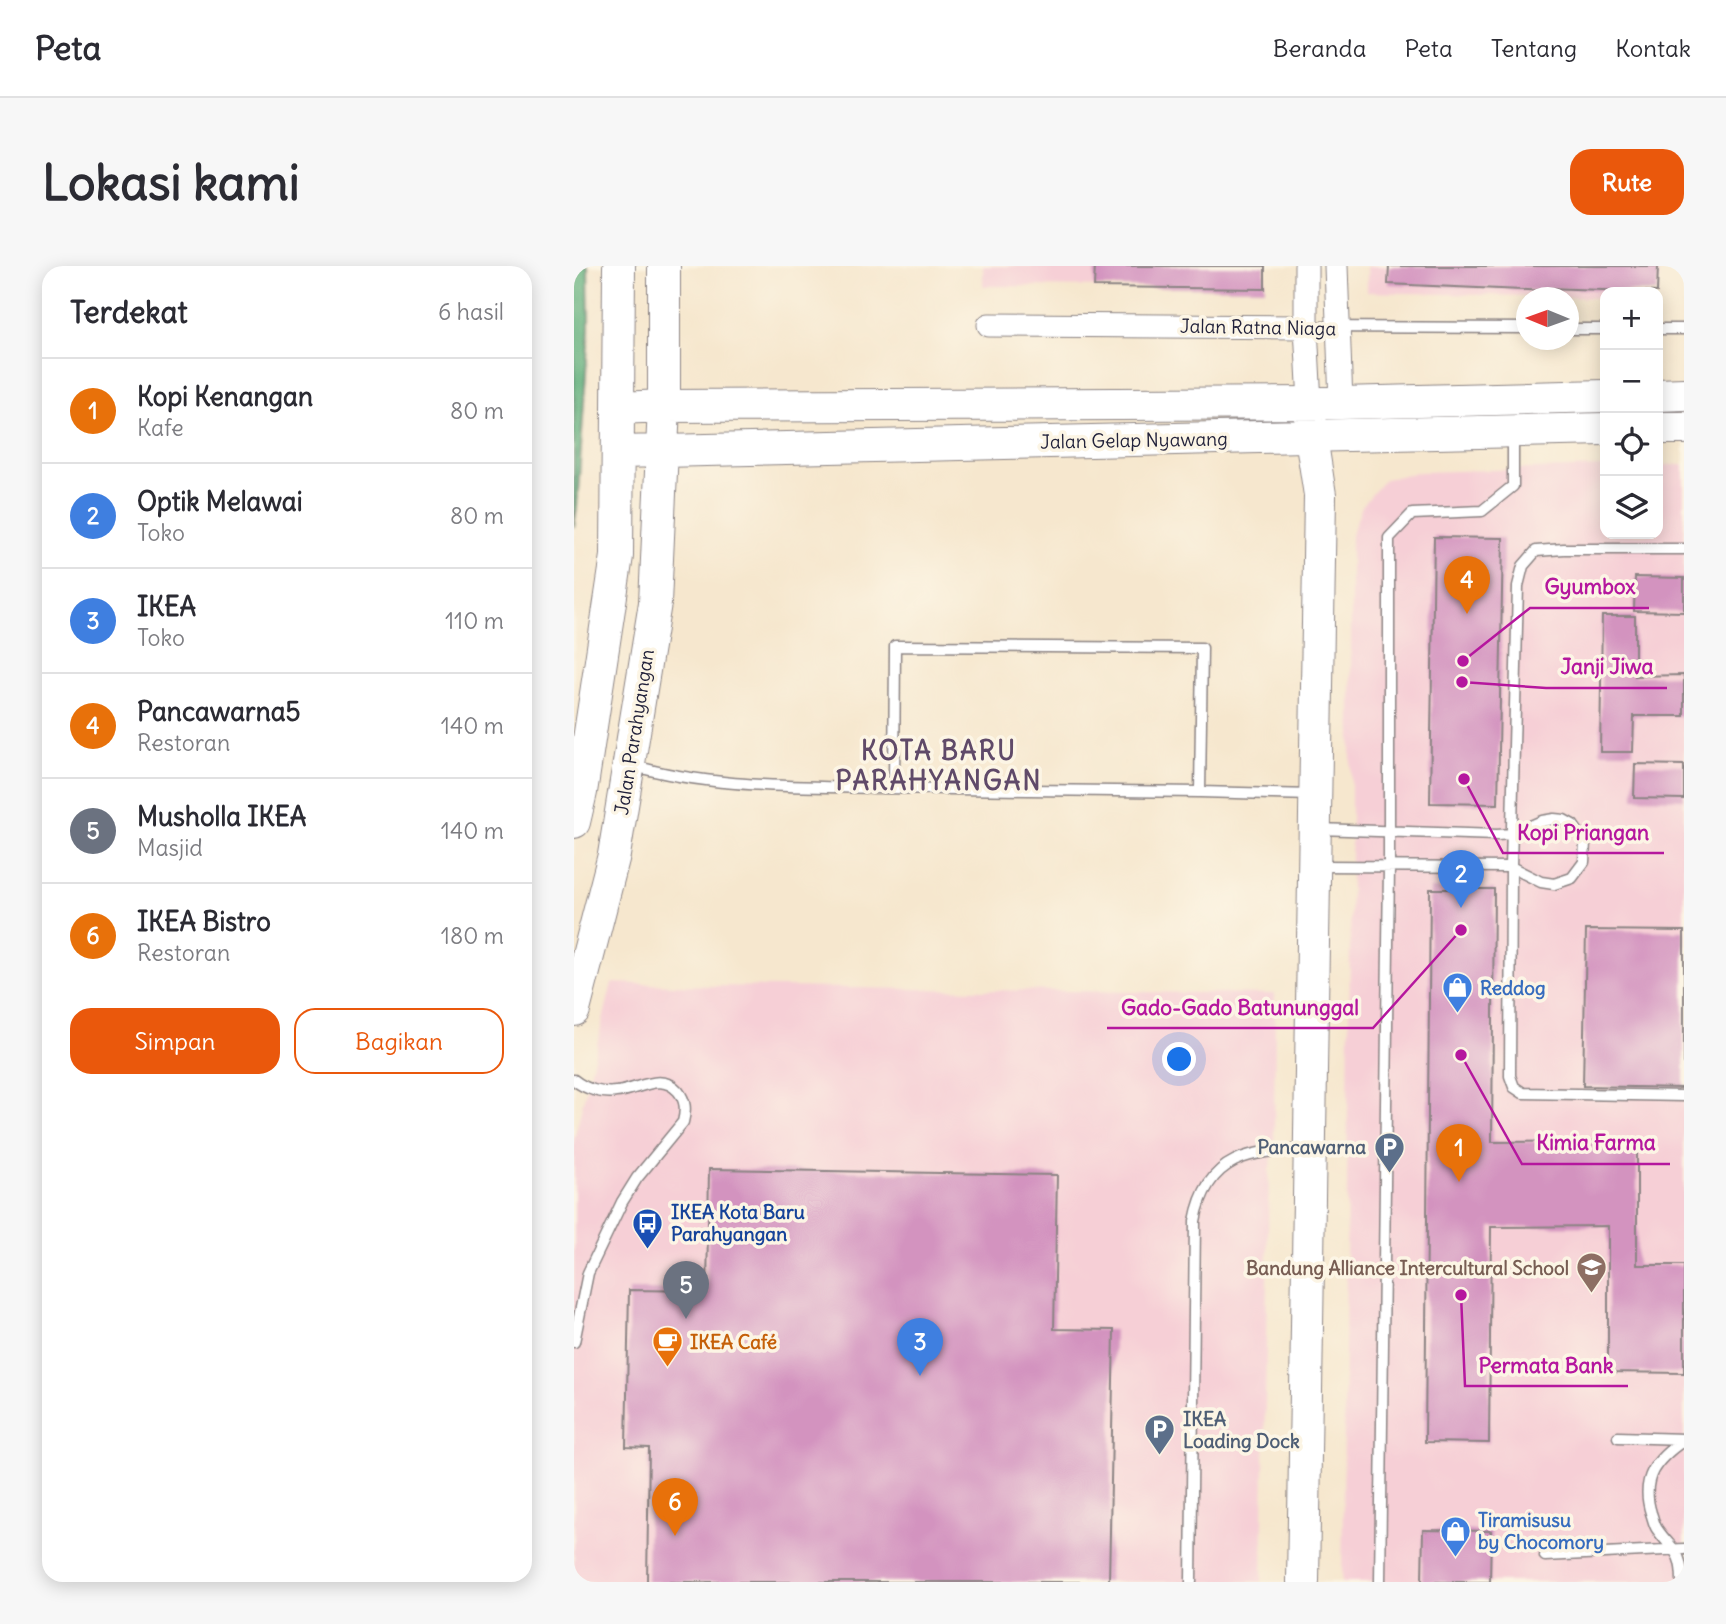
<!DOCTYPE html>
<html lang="id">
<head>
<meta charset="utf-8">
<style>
	body { margin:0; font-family:Delius,sans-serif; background:#f7f7f7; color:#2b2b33 }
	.controls { position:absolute; right:21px; top:21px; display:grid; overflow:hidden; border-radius:14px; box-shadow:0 4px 18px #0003 }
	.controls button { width:63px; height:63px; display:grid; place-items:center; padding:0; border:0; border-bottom:2px solid #e1e1e2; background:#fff; color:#2b2b33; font:35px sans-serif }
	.compass { position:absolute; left:942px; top:21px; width:63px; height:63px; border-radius:50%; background:#fff; box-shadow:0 4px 18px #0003; rotate:271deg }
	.you { position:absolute; left:606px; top:794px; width:24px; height:24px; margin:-18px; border:5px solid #fff; border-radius:50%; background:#1a73e8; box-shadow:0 0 0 10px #1a73e833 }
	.badge { display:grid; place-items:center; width:46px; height:46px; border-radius:50%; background:#ea580c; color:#fff; font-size:23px; font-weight:700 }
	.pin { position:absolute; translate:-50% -58px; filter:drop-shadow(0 2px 4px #0008) }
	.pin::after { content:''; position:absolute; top:37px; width:24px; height:21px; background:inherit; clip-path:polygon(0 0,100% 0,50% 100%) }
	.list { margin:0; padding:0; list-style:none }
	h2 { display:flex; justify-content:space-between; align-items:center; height:91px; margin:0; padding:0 28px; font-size:30px }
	h2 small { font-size:23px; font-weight:400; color:#7c7c81 }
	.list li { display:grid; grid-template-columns:46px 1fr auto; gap:21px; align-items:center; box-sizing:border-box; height:105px; padding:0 28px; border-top:2px solid #e1e1e2 }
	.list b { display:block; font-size:26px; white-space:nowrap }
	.list p { margin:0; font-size:23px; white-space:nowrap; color:#7c7c81 }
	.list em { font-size:23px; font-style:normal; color:#7c7c81 }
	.actions { display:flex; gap:14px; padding:21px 28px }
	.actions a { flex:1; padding:16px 0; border:2px solid #ea580c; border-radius:21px; text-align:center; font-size:24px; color:#ea580c }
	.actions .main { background:#ea580c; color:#fff }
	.icon { flex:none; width:38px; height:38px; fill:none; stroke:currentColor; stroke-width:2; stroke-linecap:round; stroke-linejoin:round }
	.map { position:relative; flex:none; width:1110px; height:1316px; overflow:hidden; border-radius:21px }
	header { display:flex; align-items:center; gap:42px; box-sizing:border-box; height:98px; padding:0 35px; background:#fff; border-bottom:2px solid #e1e1e2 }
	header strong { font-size:33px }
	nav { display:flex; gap:38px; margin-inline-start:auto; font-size:24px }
	.intro { display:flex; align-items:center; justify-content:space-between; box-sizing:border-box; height:168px; padding:0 42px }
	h1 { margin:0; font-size:49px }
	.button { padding:18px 32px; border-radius:21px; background:#ea580c; color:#fff; font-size:24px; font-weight:700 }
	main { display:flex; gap:42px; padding:0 42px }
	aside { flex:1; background:#fff; border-radius:21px; box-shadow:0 4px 18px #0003 }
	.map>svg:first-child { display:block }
	.built { fill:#f6cfd6 }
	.forest { fill:#5dae7a; stroke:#40685a; stroke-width:2 }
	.building { fill:#d393bf }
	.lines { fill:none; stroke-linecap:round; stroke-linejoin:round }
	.lane-casing { stroke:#8c8484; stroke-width:13 }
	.street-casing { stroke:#8c8484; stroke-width:25 }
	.secondary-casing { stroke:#8c8484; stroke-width:34 }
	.lane { stroke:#fff; stroke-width:10 }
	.street { stroke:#fff; stroke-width:23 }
	.secondary { stroke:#fff; stroke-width:32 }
	.labels { text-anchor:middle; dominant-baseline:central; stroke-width:7; stroke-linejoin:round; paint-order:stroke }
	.street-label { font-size:19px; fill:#22223b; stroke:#fcf5e5 }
	.shop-label { font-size:19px; font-weight:bold; fill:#366cbe; stroke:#fcf5e5; text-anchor:start }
	.service-label { font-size:19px; font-weight:bold; fill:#4e5e75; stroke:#fcf5e5; text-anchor:end }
	.transit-label { font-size:19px; font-weight:bold; fill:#164399; stroke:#fcf5e5; text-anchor:start }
	.education-label { font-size:19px; font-weight:bold; fill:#785e54; stroke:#fcf5e5; text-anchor:end }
	.food-label { font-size:19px; font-weight:bold; fill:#c56008; stroke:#fcf5e5; text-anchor:start }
	.district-label { font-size:26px; font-weight:bold; letter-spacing:2px; fill:#604a69; stroke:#fcf5e5 }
	.leader { fill:none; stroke:#b5179e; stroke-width:2.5 }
	.callout-dot { fill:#b5179e; stroke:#fcf5e5; stroke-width:2.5 }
	.callout-label { font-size:21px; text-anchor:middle; font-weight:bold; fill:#b5179e; stroke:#fcf5e5; stroke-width:7; stroke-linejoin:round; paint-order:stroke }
</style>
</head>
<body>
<header>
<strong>Peta</strong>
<nav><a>Beranda</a><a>Peta</a><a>Tentang</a><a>Kontak</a></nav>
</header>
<div class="intro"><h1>Lokasi kami</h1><a class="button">Rute</a></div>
<main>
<aside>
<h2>Terdekat<small>6 hasil</small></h2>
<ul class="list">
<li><span class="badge" style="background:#e8710a">1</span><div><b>Kopi Kenangan</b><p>Kafe</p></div><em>80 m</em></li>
<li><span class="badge" style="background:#3f7fe0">2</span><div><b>Optik Melawai</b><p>Toko</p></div><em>80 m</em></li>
<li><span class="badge" style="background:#3f7fe0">3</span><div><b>IKEA</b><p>Toko</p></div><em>110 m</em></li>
<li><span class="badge" style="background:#e8710a">4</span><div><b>Pancawarna5</b><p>Restoran</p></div><em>140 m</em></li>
<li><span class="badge" style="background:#6b7280">5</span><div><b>Musholla IKEA</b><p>Masjid</p></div><em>140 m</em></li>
<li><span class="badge" style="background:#e8710a">6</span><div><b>IKEA Bistro</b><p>Restoran</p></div><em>180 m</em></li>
</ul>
<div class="actions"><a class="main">Simpan</a><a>Bagikan</a></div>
</aside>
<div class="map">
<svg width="1110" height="1316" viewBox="0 0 1110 1316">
	<rect width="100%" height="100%" fill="#fcf5e5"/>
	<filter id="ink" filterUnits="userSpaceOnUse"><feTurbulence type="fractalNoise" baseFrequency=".0143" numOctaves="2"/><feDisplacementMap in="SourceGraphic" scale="14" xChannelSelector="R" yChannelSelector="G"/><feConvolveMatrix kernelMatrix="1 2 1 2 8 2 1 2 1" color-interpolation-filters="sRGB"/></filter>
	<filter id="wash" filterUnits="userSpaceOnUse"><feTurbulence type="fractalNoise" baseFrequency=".00686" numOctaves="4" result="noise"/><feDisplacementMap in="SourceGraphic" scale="28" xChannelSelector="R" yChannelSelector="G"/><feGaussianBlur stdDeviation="1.57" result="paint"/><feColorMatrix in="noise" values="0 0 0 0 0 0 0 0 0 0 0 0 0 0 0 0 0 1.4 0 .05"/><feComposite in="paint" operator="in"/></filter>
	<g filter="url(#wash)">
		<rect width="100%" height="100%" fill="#f6e7ce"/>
		<path class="built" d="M409,0H686L685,22L409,20Z
			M793,0H1085V33L1084,26H1031V32L793,26Z
			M1084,199H1110V1316H768L777,601V269L788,240L811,213L846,206L1031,201V268H1084Z
			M38,717L135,720L701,728L700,884L695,905L688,1316H0V873Z"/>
		<path class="forest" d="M0,0H14L15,62L3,241L0,261Z"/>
		<g id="blocks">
			<path class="building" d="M521,0H691V23L520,21Z
				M815,0H1084L1083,26L974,22V25L814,18Z
				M860,271L929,272L924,538L856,537Z
				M1061,311L1110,312V346L1060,345Z
				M1028,350H1061V410L1110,409V450H1060L1059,486H1026Z
				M1061,498L1110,499V533L1060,532Z
				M856,623H920L918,876L1063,875V999H1110V1107L1034,1106V960L917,961L915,1177L851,1176Z
				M1012,664L1110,665V822L1009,820Z
				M135,903L483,909L480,1063L540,1064L535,1316H73L75,1182L52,1181L55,1024L133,1025Z
				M849,1264L917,1265L916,1316H848Z"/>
		</g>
	</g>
	<g filter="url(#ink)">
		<use href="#blocks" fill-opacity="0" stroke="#8c8484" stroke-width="2"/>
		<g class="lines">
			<defs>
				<path id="lane" d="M732,61L953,62
					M995,63H1031
					M1084,63H1110
					M1110,283H990L962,285L949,300L944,320L937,601L936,810L940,821L949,827L1110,830
					M57,499C136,522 219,520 301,522C409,524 517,525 626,526L628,382L321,380L320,522
					M626,526L739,529
					M742,600L937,601L967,616L980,618L998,612L1010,596L1011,576L999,559L990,554L980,553L968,555L938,568L923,569L744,563
					M0,814C11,823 28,828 42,826C62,825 87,805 104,825C112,835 112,844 109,856L63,912L48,936L14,1007L0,1076
					M1044,1171L1110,1173
					M971,1290L1110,1283
					M617,1316L621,955C633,889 677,884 734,884
					M806,1316L815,600V272L838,248L908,245L939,220V167
					M1108,1316C1108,1283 1098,1285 1083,1263C1080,1259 1079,1252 1077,1247C1066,1212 1082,1193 1110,1174"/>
				<path id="street" d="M732,0V61L736,137
					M762,0L767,137
					M415,59L732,61"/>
				<path id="secondary" d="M1084,129L1110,128
					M45,142L90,140L767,137L1031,130
					M1084,162H1110
					M45,186L1031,163
					M0,556L7,526L43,290L45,0
					M0,744L40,589L81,337L90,140V0
					M729,1316L746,229L737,171L736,137"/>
			</defs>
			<use href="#lane" class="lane-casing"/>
			<use href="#street" class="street-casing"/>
			<use href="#secondary" class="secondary-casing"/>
			<use href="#lane" class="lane"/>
			<use href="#street" class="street"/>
			<use href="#secondary" class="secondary"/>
		</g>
	</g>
	<defs>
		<symbol id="shop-pin" viewBox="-11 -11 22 30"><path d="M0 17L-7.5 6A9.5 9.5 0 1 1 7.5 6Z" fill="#3f7fe0" stroke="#fcf5e5"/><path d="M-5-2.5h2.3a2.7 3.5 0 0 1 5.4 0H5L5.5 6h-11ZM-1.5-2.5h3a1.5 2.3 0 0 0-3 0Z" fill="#fff"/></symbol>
		<symbol id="parking-pin" viewBox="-11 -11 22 30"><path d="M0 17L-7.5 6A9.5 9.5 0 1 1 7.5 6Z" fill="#5c6f8a" stroke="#fcf5e5"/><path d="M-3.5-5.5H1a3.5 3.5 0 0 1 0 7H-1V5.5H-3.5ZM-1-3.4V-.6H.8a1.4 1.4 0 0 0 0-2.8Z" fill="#fff"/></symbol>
		<symbol id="bus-pin" viewBox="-11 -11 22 30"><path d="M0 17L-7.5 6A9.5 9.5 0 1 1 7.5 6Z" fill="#1a4fb4" stroke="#fcf5e5"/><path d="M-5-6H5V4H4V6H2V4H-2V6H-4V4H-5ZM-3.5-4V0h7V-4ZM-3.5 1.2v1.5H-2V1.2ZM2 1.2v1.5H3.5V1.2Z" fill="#fff"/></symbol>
		<symbol id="school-pin" viewBox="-11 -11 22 30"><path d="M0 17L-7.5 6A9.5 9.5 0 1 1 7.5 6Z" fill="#8d6e63" stroke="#fcf5e5"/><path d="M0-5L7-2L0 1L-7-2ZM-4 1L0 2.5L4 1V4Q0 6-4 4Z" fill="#fff"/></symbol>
		<symbol id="cafe-pin" viewBox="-11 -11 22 30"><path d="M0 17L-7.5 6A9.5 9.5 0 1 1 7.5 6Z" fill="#e8710a" stroke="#fcf5e5"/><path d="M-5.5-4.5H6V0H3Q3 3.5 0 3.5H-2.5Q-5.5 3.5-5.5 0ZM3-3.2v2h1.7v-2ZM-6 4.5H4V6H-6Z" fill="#fff"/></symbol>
	</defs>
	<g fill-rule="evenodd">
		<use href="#shop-pin" x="866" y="704" width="35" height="47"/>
		<use href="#parking-pin" x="798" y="864" width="35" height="47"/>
		<use href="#bus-pin" x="56" y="940" width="35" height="47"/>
		<use href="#school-pin" x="1000" y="984" width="35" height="47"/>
		<use href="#cafe-pin" x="76" y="1058" width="35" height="47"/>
		<use href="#parking-pin" x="568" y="1146" width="35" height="47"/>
		<use href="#shop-pin" x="864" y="1248" width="35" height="47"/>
	</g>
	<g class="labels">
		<g class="street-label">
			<text transform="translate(684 61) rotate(1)">Jalan Ratna Niaga</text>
			<text transform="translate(560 174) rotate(-1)">Jalan Gelap Nyawang</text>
			<text transform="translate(60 466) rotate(-81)">Jalan Parahyangan</text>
		</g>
		<g class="shop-label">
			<text x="906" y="722">Reddog</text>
			<text x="904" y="1254">Tiramisusu<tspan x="904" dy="22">by Chocomory</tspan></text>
		</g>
		<g class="service-label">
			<text x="792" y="881">Pancawarna</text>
			<text x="609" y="1153" text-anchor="start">IKEA<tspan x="609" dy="22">Loading Dock</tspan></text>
		</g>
		<g class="transit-label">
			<text x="97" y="946">IKEA Kota Baru<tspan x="97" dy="22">Parahyangan</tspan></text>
		</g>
		<g class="education-label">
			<text x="995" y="1002">Bandung Alliance Intercultural School</text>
		</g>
		<g class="food-label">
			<text x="116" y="1076">IKEA Café</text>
		</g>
		<g class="district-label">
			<text x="365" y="484">KOTA BARU<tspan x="365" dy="30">PARAHYANGAN</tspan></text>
		</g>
	</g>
	<path class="leader" d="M889 395L956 342H1075M888 416L972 422H1093M890 513L929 587H1090M887 664L799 762H533M887 789L948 898H1096M887 1029L891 1120H1054"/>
	<g class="callout-dot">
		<circle cx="889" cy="395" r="7"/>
		<circle cx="888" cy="416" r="7"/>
		<circle cx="890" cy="513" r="7"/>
		<circle cx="887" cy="664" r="7"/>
		<circle cx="887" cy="789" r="7"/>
		<circle cx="887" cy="1029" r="7"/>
	</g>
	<g class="callout-label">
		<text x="1016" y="328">Gyumbox</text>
		<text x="1033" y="408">Janji Jiwa</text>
		<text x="1009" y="574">Kopi Priangan</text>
		<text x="666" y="749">Gado-Gado Batununggal</text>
		<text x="1022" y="884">Kimia Farma</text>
		<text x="972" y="1107">Permata Bank</text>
	</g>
</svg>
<div class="controls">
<button>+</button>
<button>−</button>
<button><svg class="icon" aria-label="locate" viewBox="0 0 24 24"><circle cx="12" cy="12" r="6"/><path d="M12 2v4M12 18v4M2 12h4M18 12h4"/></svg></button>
<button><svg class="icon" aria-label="layers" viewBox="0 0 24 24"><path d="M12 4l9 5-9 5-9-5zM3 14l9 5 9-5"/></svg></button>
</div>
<svg class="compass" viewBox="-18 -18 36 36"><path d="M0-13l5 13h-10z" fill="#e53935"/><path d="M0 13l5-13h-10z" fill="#7c7c81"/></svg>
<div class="you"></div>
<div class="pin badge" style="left:885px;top:916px;background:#e8710a">1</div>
<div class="pin badge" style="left:887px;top:642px;background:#3f7fe0">2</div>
<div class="pin badge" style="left:346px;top:1110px;background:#3f7fe0">3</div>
<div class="pin badge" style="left:893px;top:348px;background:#e8710a">4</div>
<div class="pin badge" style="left:112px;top:1053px;background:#6b7280">5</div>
<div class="pin badge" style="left:101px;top:1270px;background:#e8710a">6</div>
</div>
</main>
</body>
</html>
